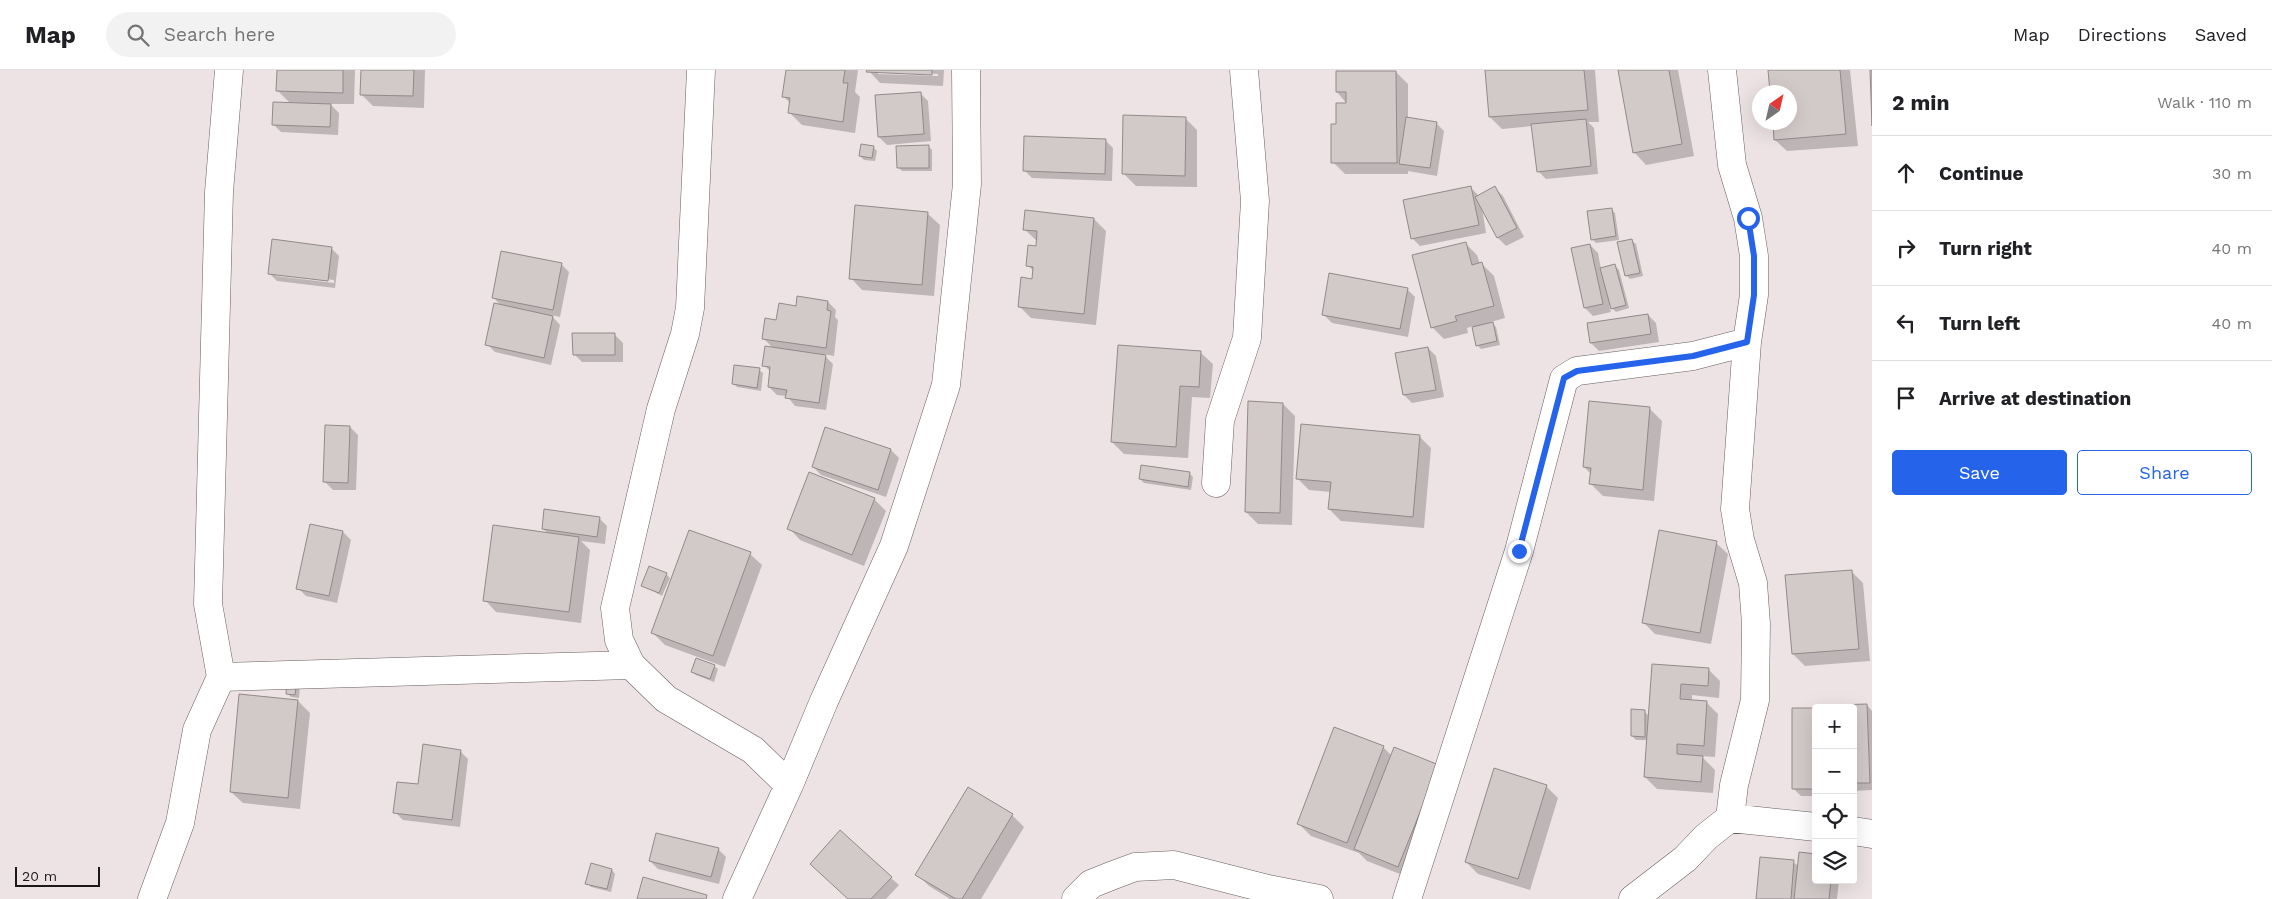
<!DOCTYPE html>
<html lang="en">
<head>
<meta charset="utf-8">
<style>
	body { margin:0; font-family:"Work Sans",sans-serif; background:#f2f2f2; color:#202124 }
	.controls { position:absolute; right:15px; bottom:15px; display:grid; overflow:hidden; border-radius:5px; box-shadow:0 5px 20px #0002 }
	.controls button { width:45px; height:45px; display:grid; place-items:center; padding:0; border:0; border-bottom:1px solid #e0e0e0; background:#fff; color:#202124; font:25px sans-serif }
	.compass { position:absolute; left:1752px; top:15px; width:45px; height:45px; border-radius:50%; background:#fff; box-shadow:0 5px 20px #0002; rotate:34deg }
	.scale { position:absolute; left:15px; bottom:12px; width:85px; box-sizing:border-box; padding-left:5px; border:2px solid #1b1818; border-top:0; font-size:14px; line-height:18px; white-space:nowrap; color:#1b1818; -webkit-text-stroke:4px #ede3e4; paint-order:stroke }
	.stop { position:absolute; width:15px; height:15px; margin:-11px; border:4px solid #2563eb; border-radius:50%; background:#fff }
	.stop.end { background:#2563eb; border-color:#fff; box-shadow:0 1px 5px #0008 }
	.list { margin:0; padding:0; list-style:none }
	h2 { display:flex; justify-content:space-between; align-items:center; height:65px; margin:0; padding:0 20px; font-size:21px }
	h2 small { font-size:16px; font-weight:400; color:#757577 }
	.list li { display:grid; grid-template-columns:32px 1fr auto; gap:15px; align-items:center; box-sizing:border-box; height:75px; padding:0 20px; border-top:1px solid #e0e0e0 }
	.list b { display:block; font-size:19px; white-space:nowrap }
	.list em { font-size:16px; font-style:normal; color:#757577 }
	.actions { display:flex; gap:10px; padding:15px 20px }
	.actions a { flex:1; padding:11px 0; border:1px solid #2563eb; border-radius:5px; text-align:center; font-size:18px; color:#2563eb }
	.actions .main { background:#2563eb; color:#fff }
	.icon { flex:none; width:28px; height:28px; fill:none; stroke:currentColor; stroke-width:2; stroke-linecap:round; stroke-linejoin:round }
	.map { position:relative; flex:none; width:1872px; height:829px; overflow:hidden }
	header { display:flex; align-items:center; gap:30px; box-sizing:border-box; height:70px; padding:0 25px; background:#fff; border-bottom:1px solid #e0e0e0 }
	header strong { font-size:24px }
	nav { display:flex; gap:28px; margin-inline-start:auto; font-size:18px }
	.search { width:350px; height:45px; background:#f2f2f2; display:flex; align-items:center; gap:12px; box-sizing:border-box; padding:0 18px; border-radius:28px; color:#757577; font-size:19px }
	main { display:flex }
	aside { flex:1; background:#fff }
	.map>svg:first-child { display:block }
	.shadow { fill:#0003; fill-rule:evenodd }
	.building { fill:#d2c9c9; stroke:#92898a }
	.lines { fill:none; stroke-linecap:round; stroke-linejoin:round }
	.minor-casing { stroke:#675e5f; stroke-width:29 }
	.minor { stroke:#fff; stroke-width:28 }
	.route { stroke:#2563eb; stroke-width:6 }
</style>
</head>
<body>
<header>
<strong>Map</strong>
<div class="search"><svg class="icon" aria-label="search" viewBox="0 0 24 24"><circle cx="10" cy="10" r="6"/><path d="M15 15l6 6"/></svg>Search here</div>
<nav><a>Map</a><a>Directions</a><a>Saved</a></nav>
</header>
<main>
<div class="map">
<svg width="1872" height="829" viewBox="0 0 1872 829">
	<rect width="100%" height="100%" fill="#ede3e4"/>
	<path class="shadow" d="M278,0H355L354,34H330L339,43L338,65L281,62L273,54L290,33L278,21Z
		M362,0H425L424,38L373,36L361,24Z
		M787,0H858L855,22L860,27L855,63L802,55L790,43L791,34L783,26Z
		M868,0H944L943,16L880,13ZM878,1L938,4V6L878,4Z
		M1486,0H1595L1599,52H1588L1594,58L1598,104L1546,109L1538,101L1533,56L1502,59L1490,47Z
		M1619,0H1678L1694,86L1646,95L1635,83Z
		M1769,0H1850L1858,76L1787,81L1775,70L1790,52V22H1771Z
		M1396,2L1408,14V49L1436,53L1444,61L1437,106L1408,101V104H1345L1333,92L1337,55L1347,34L1337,22Z
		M920,23L928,31L931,71L887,75L879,67Z
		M1185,48L1197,60V117L1136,116L1124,104Z
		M1105,70L1113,78L1112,111L1032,108L1024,100Z
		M928,76L932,80V101H902L898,97Z
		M873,77L877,81L875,91L864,90L860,86Z
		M1471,118L1479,126L1495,118L1503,126L1524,167L1506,176L1498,168L1482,138L1486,163L1420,176L1412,168Z
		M1611,139L1615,143L1619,170L1596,173L1592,169Z
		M928,144L940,155L934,226L862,220L851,208Z
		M1094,149L1106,161L1096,255L1031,248L1019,236L1034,210V202L1028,195L1037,178V171L1024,159Z
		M1632,171L1636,174L1643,206L1630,209L1626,205Z
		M1465,173L1477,185L1480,194H1482L1494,206L1505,248L1491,252L1496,257L1500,275L1481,279L1477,275L1473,256L1467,258L1468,263L1444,269L1432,257Z
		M1590,175L1598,183L1601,199L1615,196L1619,200L1629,238L1616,242L1609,235L1611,242L1593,246L1585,238Z
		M331,178L339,186L335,218L277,211L269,203ZM276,203L334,210V213L276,206Z
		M561,194L569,202L560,247L551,245L560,255L551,295L495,282L487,274L501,236L493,227Z
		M1407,219L1415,227L1408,267L1332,253L1324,245Z
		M828,232L836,240L835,247L838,250L834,286L823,284L833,294L826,340L795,336L787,326L777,325L769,317L771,302L764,295L773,278L764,269L777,252L797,237Z
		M1648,245L1656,253L1659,272L1599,281L1591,273Z
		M615,265L623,273V292H582L574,284Z
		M1428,278L1436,286L1444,327L1412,333L1404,325L1397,284Z
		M1201,283L1213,294L1210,328L1192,327L1188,388L1124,384L1112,372Z
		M759,300L763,303L761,321L737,317L733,313Z
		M1283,334L1295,346L1292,455L1258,454L1246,442Z
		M1650,339L1662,351L1654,431L1603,426L1591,414L1592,405L1584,397Z
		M350,357L358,365L356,420H333L325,412Z
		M826,359L891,380L899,388L886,427L821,405L813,397Z
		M1419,366L1431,378L1424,458L1341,451L1329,439L1331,422L1309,420L1297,408Z
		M1189,403L1193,407L1191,420L1144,413L1140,409Z
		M874,429L886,441L864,496L800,470L789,458Z
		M599,448L607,456L605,474L581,471L590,480L581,553L496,542L485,530L549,464L543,459Z
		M343,462L351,470L337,533L306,526L298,518Z
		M1716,473L1728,484L1711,574L1655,564L1643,552Z
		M750,484L762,495L725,597L665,575L653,563Z
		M1851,501L1863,513L1870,591L1805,596L1793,584Z
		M666,504L670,508L662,526L642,515Z
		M1653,595L1708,599L1720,611L1719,628L1692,625V631L1706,632L1718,644L1715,687L1701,686L1715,700L1713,723L1657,719L1645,707L1648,670H1636L1632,666L1644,641L1649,646Z
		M714,596L718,599L714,612L696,605L692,602Z
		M300,615L299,628L291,627L287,623Z
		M241,625L298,631L310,643L300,739L243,733L231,722Z
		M1867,635L1872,641V720L1853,721V638Z
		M1816,640V726H1801L1793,718Z
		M1383,677L1392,686L1438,696L1410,808L1367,791L1359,783L1311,766L1299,754Z
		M460,681L468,689L460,757L403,750L395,742Z
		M1546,716L1558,728L1530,820L1478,804L1466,792Z
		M1012,745L1024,757L981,829H950L929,816L917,804Z
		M718,779L726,787L719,814L658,799L650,791Z
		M1793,792L1816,810H1839L1837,829H1757Z
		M612,800L615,804L611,822L591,817L587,813Z
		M891,808L899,815L886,829H849Z"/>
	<path class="building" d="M277,0H343V23L276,21Z
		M361,0H414L413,26L360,25Z
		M786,0H845L843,13H848L843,52L788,43L790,28L782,27Z
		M867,0H932V5L866,2Z
		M1485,0H1584L1588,40L1489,47Z
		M1618,0H1669L1682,74L1633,83Z
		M1768,0H1840L1846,64L1774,70L1773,52H1790V22H1770Z
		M1870,0H1872V56Z
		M1336,1H1396L1397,93H1331V54H1336V33H1346V22H1336Z
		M921,22L924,64L878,67L875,25Z
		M273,32L331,34L330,57L272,55Z
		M1123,45L1186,47L1185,106L1122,104Z
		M1406,47L1437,52L1430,98L1399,94Z
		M1586,49L1591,96L1537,102L1531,54Z
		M1024,66L1106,69L1105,104L1023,101Z
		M861,74L874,76L872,88L859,86Z
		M929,75V98H897L896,76Z
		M1471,116L1479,155L1411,169L1403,130Z
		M1495,116L1517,158L1497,168L1475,127Z
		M855,135L928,142L922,215L849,209Z
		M1612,138L1616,166L1591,170L1587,141Z
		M1025,140L1094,148L1084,244L1018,237L1021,207L1032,209L1033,197L1026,196L1028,175L1036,176L1037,161L1023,160Z
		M272,169L332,177L328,211L268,204Z
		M1632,169L1640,203L1625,206L1617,172Z
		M1466,172L1472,195L1482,192L1494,236L1455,246L1457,251L1431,258L1412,185Z
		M1590,174L1603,234L1584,238L1571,178Z
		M501,181L562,193L553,240L492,228Z
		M1615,194L1626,235L1611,239L1600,198Z
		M1329,203L1408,218L1400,259L1322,245Z
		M797,226L828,231L827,240L831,241L826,278L762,269L765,248L776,250L779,233L796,236Z
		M494,233L553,246L544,288L485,275Z
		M1648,244L1651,264L1590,273L1587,253Z
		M1493,252L1497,271L1476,276L1472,257Z
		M572,263H615V285H573Z
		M1118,275L1201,281L1199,317L1180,316L1176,377L1111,372Z
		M765,276L826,285L819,333L785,328L787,320L768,317L770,297L762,296Z
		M1428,277L1436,320L1403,325L1395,283Z
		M734,295L760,298L757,318L732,314Z
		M1248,331L1283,333L1280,443L1245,442Z
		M1589,331L1650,337L1643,420L1589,414L1591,398L1583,397Z
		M1301,354L1420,365L1413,447L1328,439L1331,412L1296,409Z
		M325,355L350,356L348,413L323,412Z
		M825,357L891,379L878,420L812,397Z
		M1141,395L1190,402L1188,417L1139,409Z
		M809,402L875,428L852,485L787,459Z
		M544,439L600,447L597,467L542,459Z
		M310,454L343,461L329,526L296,519Z
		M493,455L579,467L569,542L483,531Z
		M689,460L751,482L713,586L651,563Z
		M1659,460L1717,471L1700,563L1642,553Z
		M649,496L667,503L659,523L641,516Z
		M1852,500L1859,579L1792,584L1785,505Z
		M696,588L715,595L710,609L691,602Z
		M1652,594L1709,598L1708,616L1681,614L1680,629L1707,631L1704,676L1677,674V684L1703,686L1701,712L1644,707Z
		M287,609L297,610L295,625L286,624Z
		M239,624L298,630L288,728L230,722Z
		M1867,634L1870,713H1853V638H1836L1835,635Z
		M1792,638H1816V719H1792Z
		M1631,639L1645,640V667L1631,666Z
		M1334,657L1384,676L1347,773L1297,754Z
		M423,674L461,680L452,750L393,743L397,712L418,714Z
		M1394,677L1439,695L1398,797L1354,779Z
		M1494,698L1547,715L1518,809L1465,792Z
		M968,717L1013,744L962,829H956L915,805Z
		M840,760L892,807L871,829H848L810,794Z
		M656,763L719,778L711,807L649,791Z
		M1799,782L1816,784V810H1831L1829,829H1794Z
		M1760,787L1794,790L1791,829H1756Z
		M591,793L612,799L607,819L585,814Z
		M643,807L707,825L706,829H637Z"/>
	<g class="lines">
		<defs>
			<path id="minor" d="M701,0L690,238L685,264L661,339L615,538L619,570L631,595L666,629L753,680L789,715L824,631L894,476L946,315L967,114L966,0
				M1216,413L1220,350L1247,268L1255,131L1244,0
				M221,607L631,595
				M1730,748L1816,757
				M1853,761L1872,764
				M152,829L180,753L197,660L221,607L208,534L219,122L229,0
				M737,829L789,715
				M1076,829L1091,814L1111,806L1135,797L1174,795L1268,819L1319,829
				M1407,829L1519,481L1564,309L1577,301L1693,286L1747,272
				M1633,829L1685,789L1706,767L1730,748L1734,715L1755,630L1756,554L1753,513L1740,470L1735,439L1747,272L1754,225V186L1748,148L1732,95L1722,0"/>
		</defs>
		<use href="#minor" class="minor-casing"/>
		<use href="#minor" class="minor"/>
	</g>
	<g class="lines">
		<path class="route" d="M1519,481L1564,308L1577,301L1693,286L1747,272L1754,225V186L1748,148"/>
	</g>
</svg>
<div class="controls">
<button>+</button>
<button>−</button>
<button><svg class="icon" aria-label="locate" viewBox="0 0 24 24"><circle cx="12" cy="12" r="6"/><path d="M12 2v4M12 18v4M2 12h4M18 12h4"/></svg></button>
<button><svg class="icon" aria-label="layers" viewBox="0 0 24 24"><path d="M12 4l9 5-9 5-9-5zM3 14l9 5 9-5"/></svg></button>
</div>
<svg class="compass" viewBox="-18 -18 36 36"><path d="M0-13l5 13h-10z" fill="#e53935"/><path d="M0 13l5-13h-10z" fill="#757577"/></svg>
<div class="scale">20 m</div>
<div class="stop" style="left:1748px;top:148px"></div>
<div class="stop end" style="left:1519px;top:481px"></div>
</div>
<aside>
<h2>2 min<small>Walk · 110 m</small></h2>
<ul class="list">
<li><svg class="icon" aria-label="ahead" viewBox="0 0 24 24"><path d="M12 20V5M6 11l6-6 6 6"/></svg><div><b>Continue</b></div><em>30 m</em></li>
<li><svg class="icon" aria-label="right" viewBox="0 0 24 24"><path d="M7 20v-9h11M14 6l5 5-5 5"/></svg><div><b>Turn right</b></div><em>40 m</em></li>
<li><svg class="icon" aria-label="left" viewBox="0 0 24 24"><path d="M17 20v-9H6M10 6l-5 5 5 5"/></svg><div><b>Turn left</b></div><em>40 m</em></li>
<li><svg class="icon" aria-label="arrive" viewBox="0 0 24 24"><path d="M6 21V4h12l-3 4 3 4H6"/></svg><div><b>Arrive at destination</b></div></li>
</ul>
<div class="actions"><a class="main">Save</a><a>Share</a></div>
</aside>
</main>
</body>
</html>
